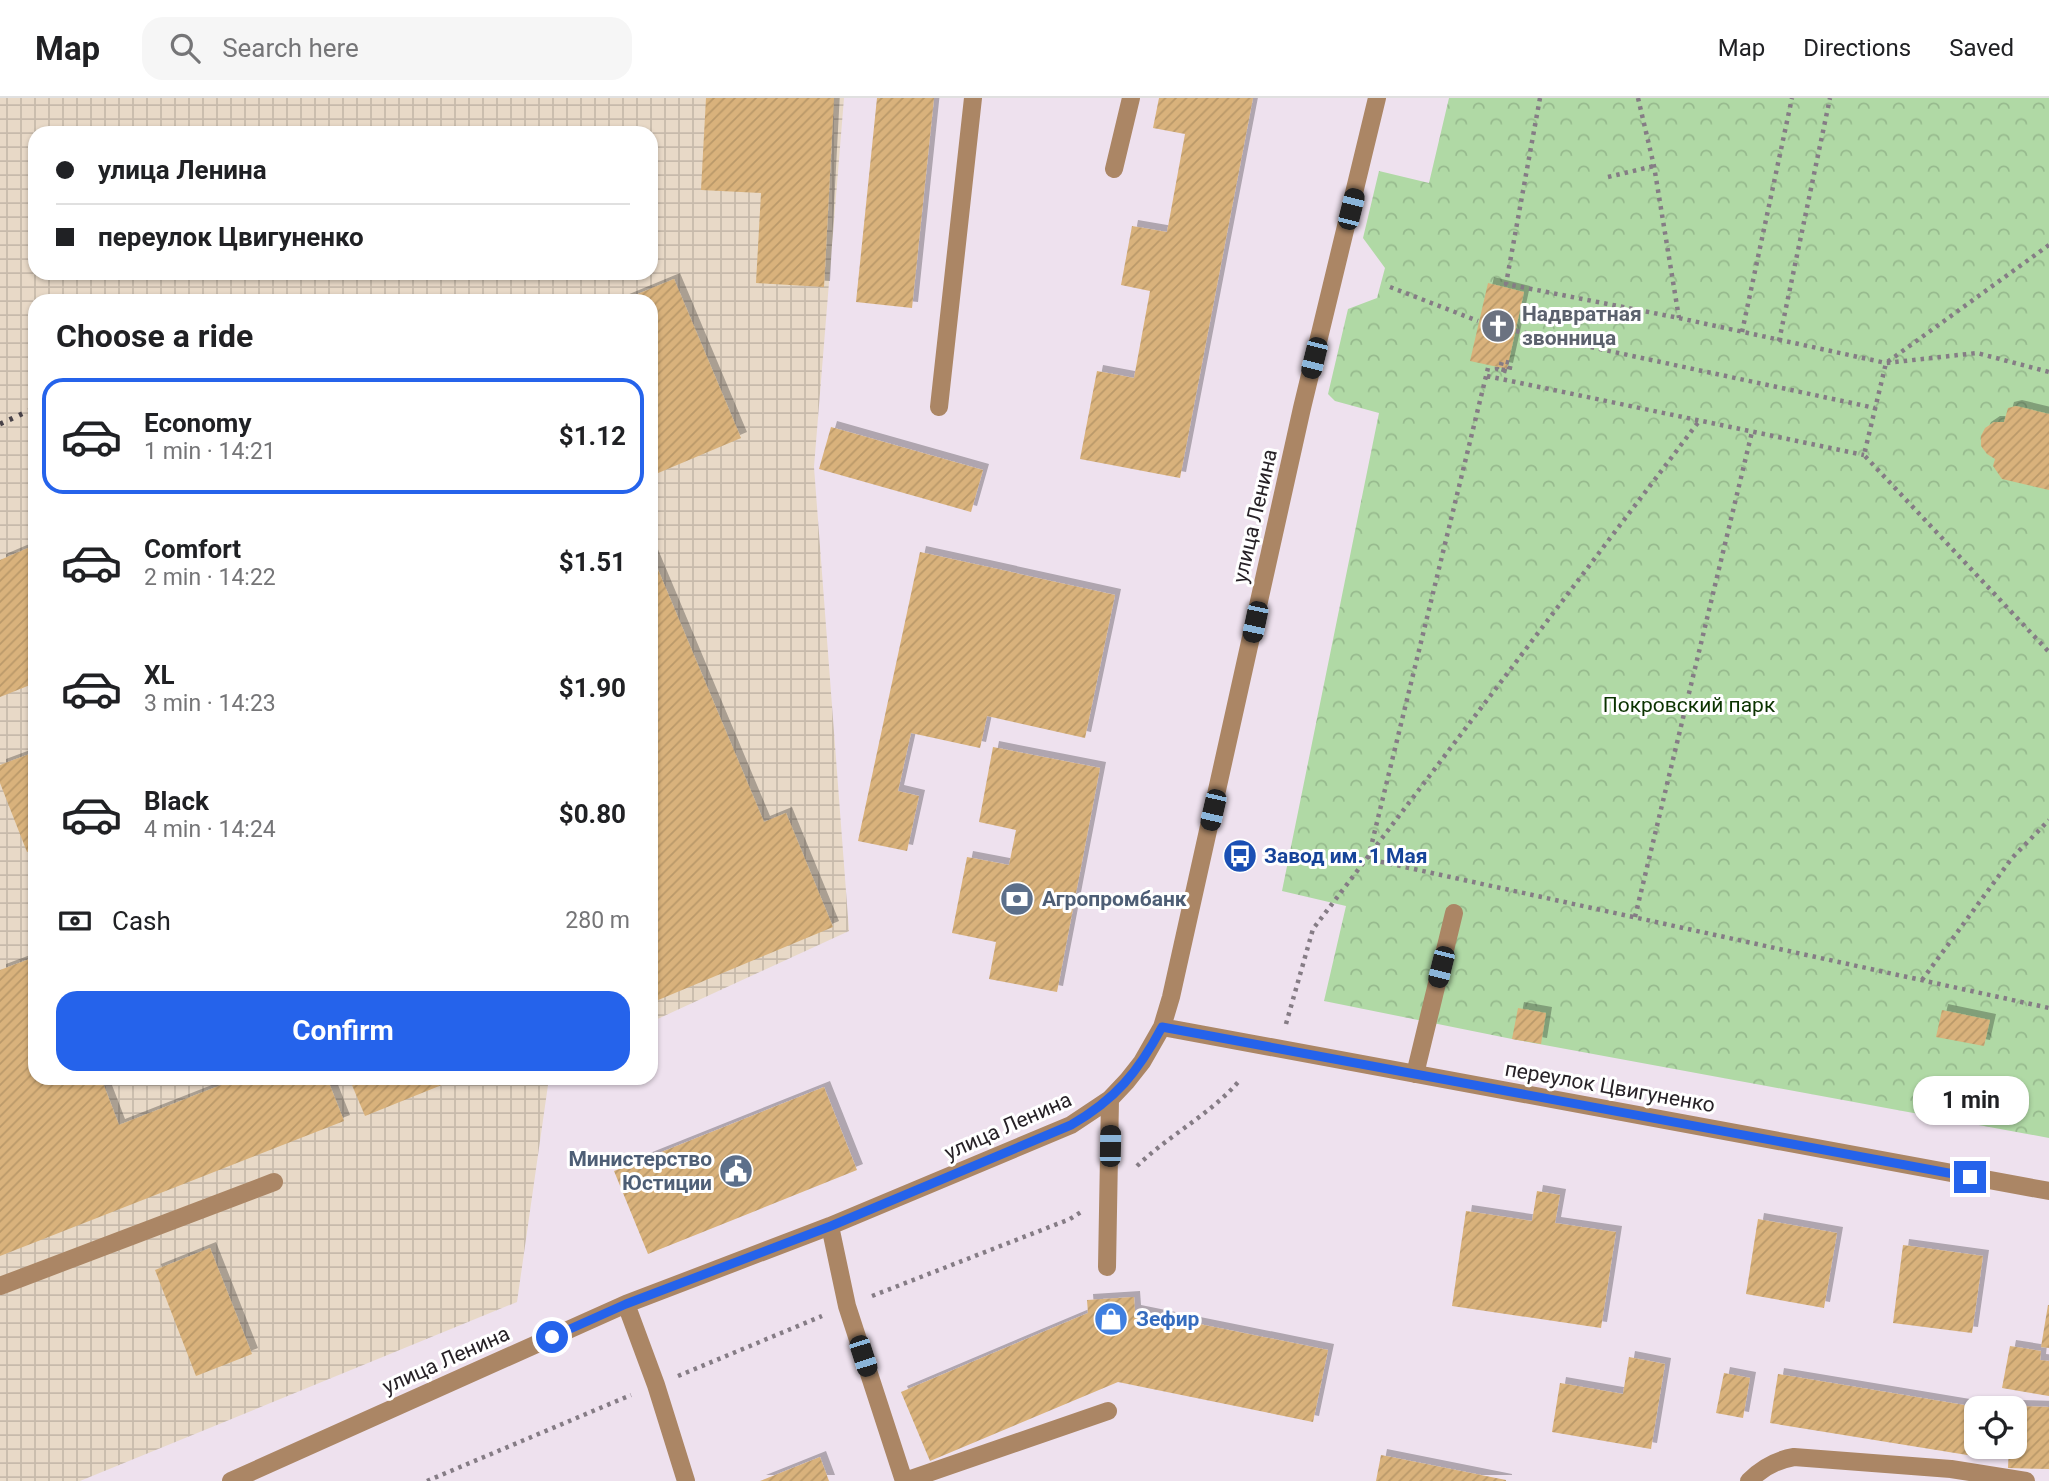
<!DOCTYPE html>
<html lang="en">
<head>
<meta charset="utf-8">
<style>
  :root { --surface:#fff; --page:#f6f6f6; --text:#202124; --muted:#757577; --line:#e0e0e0; --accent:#2563eb }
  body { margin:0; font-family:Roboto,sans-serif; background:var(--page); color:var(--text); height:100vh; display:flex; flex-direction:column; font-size:26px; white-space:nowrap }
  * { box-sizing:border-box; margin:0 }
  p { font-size:23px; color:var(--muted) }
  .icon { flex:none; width:38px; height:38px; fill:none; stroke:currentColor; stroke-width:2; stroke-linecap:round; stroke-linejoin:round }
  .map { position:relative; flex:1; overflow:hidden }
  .side { position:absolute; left:28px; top:196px; width:630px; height:791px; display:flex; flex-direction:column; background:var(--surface); border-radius:21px; box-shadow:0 2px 5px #0004 }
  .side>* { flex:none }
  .hud { position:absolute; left:28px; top:28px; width:630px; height:154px; border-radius:21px; box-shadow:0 2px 5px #0004; display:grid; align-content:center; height:154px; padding:0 28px; background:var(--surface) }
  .fabs { position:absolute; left:1964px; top:1298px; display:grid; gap:14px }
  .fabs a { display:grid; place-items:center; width:63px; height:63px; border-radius:14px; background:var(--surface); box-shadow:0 2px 5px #0004; font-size:35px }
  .end { position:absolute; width:32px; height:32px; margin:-16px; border:9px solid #2563eb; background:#fff; box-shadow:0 0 0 4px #fff }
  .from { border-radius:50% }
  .bubble { position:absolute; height:49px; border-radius:21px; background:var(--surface); box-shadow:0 2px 5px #0004; font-size:23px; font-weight:700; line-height:49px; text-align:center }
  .car { position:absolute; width:21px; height:42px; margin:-21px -10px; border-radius:9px; box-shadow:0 0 5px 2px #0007; background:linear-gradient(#222 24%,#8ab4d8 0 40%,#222 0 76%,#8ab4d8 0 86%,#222 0) }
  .hud b { display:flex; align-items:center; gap:24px; height:66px; font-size:26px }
  .hud b+b { border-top:2px solid var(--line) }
  .hud i { width:18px; height:18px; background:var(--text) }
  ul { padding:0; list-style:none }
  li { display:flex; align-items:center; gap:21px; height:116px; margin:0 14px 10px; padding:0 14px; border:4px solid transparent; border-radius:21px }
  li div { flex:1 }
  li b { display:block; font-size:26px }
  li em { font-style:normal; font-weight:700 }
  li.current { border-color:var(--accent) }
  li>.icon { width:63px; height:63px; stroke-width:1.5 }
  h2 { padding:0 28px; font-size:32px; line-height:84px }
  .pay { display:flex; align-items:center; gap:18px; height:77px; padding:0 28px; font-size:26px }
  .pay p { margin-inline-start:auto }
  .cta { display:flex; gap:14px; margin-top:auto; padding:14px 28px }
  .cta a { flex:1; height:80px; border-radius:21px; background:var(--accent); color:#fff; font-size:28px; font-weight:700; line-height:80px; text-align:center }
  header { display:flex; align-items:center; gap:42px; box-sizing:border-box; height:98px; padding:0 35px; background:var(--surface); border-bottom:2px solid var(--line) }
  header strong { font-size:33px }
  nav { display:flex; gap:38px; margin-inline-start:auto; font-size:24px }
  .search { width:490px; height:63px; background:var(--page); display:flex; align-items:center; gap:18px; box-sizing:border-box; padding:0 24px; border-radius:21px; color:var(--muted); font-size:26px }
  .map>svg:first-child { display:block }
</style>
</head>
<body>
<header>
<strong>Map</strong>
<div class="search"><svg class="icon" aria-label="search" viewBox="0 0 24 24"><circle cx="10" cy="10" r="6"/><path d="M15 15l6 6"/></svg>Search here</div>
<nav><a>Map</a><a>Directions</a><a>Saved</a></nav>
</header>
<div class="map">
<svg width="2049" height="1383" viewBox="0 0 2049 1383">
  <defs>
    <pattern id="industrial-grid" width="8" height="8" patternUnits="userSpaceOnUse" patternTransform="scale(1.75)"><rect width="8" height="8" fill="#e8d9c7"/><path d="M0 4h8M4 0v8" fill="none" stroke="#c7baab"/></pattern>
    <pattern id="park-crowns" width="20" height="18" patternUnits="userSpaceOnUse" patternTransform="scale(1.75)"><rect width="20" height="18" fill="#b0d9a5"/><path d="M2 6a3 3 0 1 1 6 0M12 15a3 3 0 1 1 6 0" fill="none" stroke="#97ba8e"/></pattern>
    <pattern id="building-hatch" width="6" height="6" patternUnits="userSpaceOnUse" patternTransform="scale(1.75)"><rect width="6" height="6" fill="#d9b27b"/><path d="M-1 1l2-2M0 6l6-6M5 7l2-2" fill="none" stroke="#ba996a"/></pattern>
    <filter id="shadow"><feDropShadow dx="6" dy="-6" stdDeviation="0" flood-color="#0004"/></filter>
  </defs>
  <rect width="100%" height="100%" fill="#eee1ee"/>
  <path fill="url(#industrial-grid)" fill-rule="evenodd" d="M0 0H844L814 369 849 833 651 924V203H35V980H549L517 1204 80 1383H0ZM35 35H651V175H35Z"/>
  <path fill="url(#park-crowns)" d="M1449 0H2049V1040L1512 941 1324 903 1346 808 1282 793 1379 315 1335 303 1328 296 1348 211 1377 200 1385 170 1363 140 1379 73 1429 85Z"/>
  <path fill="url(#building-hatch)" filter="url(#shadow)" d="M706 0H834L824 189 756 185 761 95 701 92Z
    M877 0H934L912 210 856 204Z
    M1159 0H1253L1180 380 1080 361 1097 273 1134 280 1150 193 1121 187 1132 128 1167 134 1185 36 1153 30Z
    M674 181 741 340 651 378V203H621Z
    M1488 185 1524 194 1507 271 1470 263Z
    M2016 308 2049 316V392L2002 381 1993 368 1995 361 1987 356 1981 348V338L1985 330 1994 324H2004L2008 310Z
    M831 329 983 372 971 414 819 371Z
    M35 447V585L0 599V462Z
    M920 454 1115 497 1085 640 987 618 980 650 911 635 898 693 919 698 907 753 858 743Z
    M651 455 764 724 786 715 833 829 651 905Z
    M993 649 1100 670 1057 894 989 881 996 844 952 835 967 759 1009 767 1016 732 979 724Z
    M35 654V751L27 754 0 685V667Z
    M35 859V980H101L119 1027 239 980H327L344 1023 0 1158V872Z
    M1518 910 1546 915 1541 946 1512 941Z
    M1942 912 1990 922 1984 948 1936 939Z
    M349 980H459L365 1018Z
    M824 989 857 1072 648 1156 614 1073Z
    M1537 1093 1560 1097 1555 1125 1616 1134 1601 1230 1452 1208 1466 1113 1532 1123Z
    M1758 1121 1837 1135 1824 1210 1746 1196Z
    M1903 1147 1983 1158 1972 1235 1893 1225Z
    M210 1150 252 1256 196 1278 155 1172Z
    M1134 1199 1135 1213 1328 1252 1313 1324 1118 1284 930 1363 901 1294 1088 1215 1087 1202Z
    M2048 1207H2049V1250L2041 1249Z
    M2010 1248 2041 1253 2040 1262 2049 1263V1298L2002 1290Z
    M1629 1259 1665 1266 1651 1351 1552 1334 1560 1285 1623 1296Z
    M1724 1275 1750 1280 1743 1320 1716 1315Z
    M1778 1276 1976 1309V1349H1994L1992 1361 1770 1325Z
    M2014 1308 2049 1309V1371L2008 1370 2009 1349H2014Z
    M1381 1357 1506 1382V1383H1376Z
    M820 1359 829 1383H760Z"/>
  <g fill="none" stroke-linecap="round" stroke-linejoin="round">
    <path stroke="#857c85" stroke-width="4.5" stroke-dasharray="3.5 5" stroke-linecap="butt" d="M1540 0 1506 186 1679 220 1886 265 1977 255 2049 274
      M1638 0 1654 68 1679 220
      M1608 79 1654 68
      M2049 147 1886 265 1864 357 2049 554
      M1390 189 1478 223
      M1516 233 1875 310
      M1742 234 1792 0
      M1779 243 1830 0
      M1497 269V271L1509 274 1511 265 1502 263 1500 271 1508 273 1509 269
      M1488 270 1368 761 2049 910
      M1487 278 1864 357
      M1635 819 1752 334
      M1922 882 2012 760 2049 722
      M1286 926 1313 831 1700 322
      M1137 1068C1169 1037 1211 1016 1240 982
      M872 1198 1070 1121 1081 1114
      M678 1278 822 1218
      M427 1383 631 1297"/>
    <path stroke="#ab8665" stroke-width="18" d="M1114 71 1131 0
      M939 309 973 0
      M1162 929 2049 1093
      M1415 976 1454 815
      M830 1128 847 1208 904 1383
      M1107 1169 1110 1001
      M0 1188 274 1084
      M626 1206 656 1287 686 1383
      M231 1383 626 1206 830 1128 1071 1027 1110 1001 1127 983 1142 964 1162 929 1171 899 1302 310 1377 0
      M905 1383 1108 1313
      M1749 1383C1762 1370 1776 1362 1794 1359L1951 1371 2026 1383"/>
    <path stroke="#484248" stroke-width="5" stroke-dasharray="3.5 7" stroke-linecap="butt" d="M0 326 35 310"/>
  </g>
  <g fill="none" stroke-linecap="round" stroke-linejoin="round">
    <path stroke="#2563eb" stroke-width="9" d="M552 1239 626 1206 831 1128 1071 1027C1116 1001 1138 974 1162 929L1970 1079"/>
  </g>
  <defs>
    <g id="church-disc" transform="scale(1.75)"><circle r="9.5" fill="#6b7280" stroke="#fff"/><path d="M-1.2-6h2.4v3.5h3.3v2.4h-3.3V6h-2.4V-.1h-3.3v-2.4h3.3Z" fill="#fff"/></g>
    <g id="bus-disc" transform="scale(1.75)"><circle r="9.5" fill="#1a4fb4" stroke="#fff"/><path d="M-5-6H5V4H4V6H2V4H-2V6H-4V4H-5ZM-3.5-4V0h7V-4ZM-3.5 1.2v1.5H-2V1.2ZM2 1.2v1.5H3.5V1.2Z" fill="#fff"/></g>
    <g id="bank-disc" transform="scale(1.75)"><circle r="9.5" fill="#5c6f8a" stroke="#fff"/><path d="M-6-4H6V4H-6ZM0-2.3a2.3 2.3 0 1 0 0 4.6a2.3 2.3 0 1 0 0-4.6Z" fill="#fff"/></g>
    <g id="civic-disc" transform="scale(1.75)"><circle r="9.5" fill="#5c6f8a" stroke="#fff"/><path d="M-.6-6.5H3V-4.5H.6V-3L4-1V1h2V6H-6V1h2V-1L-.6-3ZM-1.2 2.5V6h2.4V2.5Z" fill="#fff"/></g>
    <g id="shop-disc" transform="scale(1.75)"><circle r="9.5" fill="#3f7fe0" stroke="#fff"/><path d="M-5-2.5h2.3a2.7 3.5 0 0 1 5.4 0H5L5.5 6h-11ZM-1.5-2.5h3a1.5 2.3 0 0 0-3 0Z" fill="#fff"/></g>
  </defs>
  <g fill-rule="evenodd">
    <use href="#church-disc" x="1498" y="228"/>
    <use href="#bus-disc" x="1240" y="758"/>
    <use href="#bank-disc" x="1017" y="801"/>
    <use href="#civic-disc" x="736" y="1073"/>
    <use href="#shop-disc" x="1111" y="1221"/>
  </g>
  <g text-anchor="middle" stroke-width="6" stroke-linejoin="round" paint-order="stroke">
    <g font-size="21" font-weight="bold" fill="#5b616d" stroke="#fff" text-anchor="start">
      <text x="1522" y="223">Надвратная<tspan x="1522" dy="24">звонница</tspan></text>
    </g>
    <g font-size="21" fill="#272227" stroke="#fff">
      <text transform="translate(1255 418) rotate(-77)" y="7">улица Ленина</text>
      <text transform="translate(1610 989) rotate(10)" y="7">переулок Цвигуненко</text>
      <text transform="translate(1008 1028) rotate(-24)" y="7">улица Ленина</text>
      <text transform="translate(446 1262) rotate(-24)" y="7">улица Ленина</text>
    </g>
    <g font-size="21" fill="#0b3300" stroke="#fff">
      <text x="1689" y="614">Покровский парк</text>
    </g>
    <g font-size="21" font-weight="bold" fill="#164399" stroke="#fff" text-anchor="start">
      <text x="1264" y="765">Завод им. 1 Мая</text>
    </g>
    <g font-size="21" font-weight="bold" fill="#4e5e75" stroke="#fff" text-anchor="start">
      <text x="1042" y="808">Агропромбанк</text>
      <text x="712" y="1068" text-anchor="end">Министерство<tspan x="712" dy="24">Юстиции</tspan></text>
    </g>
    <g font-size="21" font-weight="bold" fill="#366cbe" stroke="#fff" text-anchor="start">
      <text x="1136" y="1228">Зефир</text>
    </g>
  </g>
</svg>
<div class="fabs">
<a><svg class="icon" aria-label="locate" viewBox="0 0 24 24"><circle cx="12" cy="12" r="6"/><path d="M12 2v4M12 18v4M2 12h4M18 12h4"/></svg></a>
</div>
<i class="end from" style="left:552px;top:1239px"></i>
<i class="end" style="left:1970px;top:1079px"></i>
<div class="bubble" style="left:1913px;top:978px;width:116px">1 min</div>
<i class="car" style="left:1351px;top:111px;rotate:14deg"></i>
<i class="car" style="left:1314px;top:260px;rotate:194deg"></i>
<i class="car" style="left:1255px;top:524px;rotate:192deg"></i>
<i class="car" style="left:1213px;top:712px;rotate:193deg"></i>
<i class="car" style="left:1441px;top:869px;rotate:194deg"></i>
<i class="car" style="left:1110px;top:1048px;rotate:1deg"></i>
<i class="car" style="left:863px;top:1258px;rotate:162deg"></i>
<div class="hud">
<b><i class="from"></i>улица Ленина</b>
<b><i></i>переулок Цвигуненко</b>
</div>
<section class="side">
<h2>Choose a ride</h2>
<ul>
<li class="current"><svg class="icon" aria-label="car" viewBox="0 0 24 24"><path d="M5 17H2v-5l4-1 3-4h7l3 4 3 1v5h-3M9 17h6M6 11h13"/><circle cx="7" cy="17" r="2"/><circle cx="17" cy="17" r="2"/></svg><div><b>Economy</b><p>1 min · 14:21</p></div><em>$1.12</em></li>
<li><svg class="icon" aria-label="car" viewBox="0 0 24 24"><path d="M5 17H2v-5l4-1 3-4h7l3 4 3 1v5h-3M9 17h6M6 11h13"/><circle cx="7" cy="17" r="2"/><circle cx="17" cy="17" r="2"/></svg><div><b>Comfort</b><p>2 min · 14:22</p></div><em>$1.51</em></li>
<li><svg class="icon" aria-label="car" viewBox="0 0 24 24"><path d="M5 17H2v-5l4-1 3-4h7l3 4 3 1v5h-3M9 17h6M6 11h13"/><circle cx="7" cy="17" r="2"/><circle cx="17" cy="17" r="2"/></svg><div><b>XL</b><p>3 min · 14:23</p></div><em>$1.90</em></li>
<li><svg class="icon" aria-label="car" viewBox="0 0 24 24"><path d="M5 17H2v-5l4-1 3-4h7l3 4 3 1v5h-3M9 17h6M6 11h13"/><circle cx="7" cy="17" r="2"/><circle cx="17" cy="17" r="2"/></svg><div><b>Black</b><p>4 min · 14:24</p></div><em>$0.80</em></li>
</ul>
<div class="pay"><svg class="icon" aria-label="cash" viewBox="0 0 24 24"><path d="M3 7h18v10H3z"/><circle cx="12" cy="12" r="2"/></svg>Cash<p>280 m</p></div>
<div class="cta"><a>Confirm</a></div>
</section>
</div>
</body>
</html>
